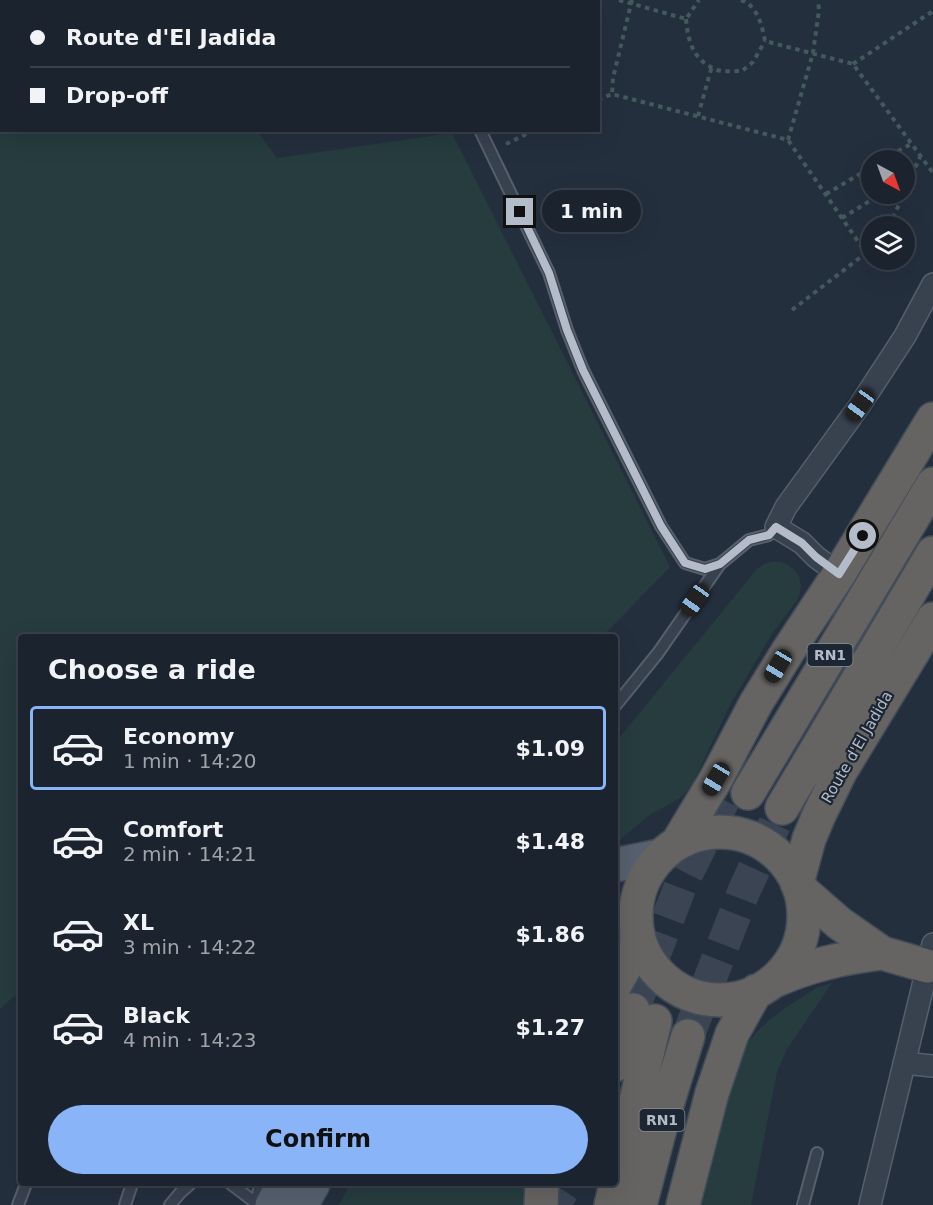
<!DOCTYPE html>
<html lang="en">
<head>
<meta charset="utf-8">
<style>
  :root { --surface:#1b232e; --page:#242b36; --text:#f1f3f6; --muted:#a0a4aa; --line:#39404a; --accent:#8ab4f8 }
  body { margin:0; font-family:"DejaVu Sans",sans-serif; background:var(--page); color:var(--text); height:100vh; display:flex; flex-direction:column; font-size:22px; white-space:nowrap }
  * { box-sizing:border-box; margin:0 }
  p { font-size:20px; color:var(--muted) }
  .icon { flex:none; width:33px; height:33px; fill:none; stroke:currentColor; stroke-width:2; stroke-linecap:round; stroke-linejoin:round }
  .map { position:relative; flex:1; overflow:hidden }
  .sheet { position:absolute; left:18px; top:634px; width:600px; height:552px; display:flex; flex-direction:column; background:var(--surface); border-radius:6px; box-shadow:0 6px 24px #0002,0 0 0 2px var(--line) }
  .sheet>* { flex:none }
  .hud { position:absolute; left:0px; top:0px; width:600px; height:132px; box-shadow:0 6px 24px #0002,0 0 0 2px var(--line); display:grid; align-content:center; height:132px; padding:0 30px; background:var(--surface) }
  .needle { width:39px; rotate:139deg }
  .tools { position:absolute; left:861px; top:150px; display:grid; gap:12px }
  .tools a { display:grid; place-items:center; width:54px; height:54px; border-radius:50%; background:var(--surface); box-shadow:0 6px 24px #0002,0 0 0 2px var(--line); font-size:30px }
  .end { position:absolute; width:27px; height:27px; margin:-14px; border:8px solid #b4bcc9; background:#111; box-shadow:0 0 0 3px #111 }
  .from { border-radius:50% }
  .bubble { position:absolute; height:42px; border-radius:21px; background:var(--surface); box-shadow:0 6px 24px #0002,0 0 0 2px var(--line); font-size:20px; font-weight:800; line-height:42px; text-align:center }
  .car { position:absolute; width:18px; height:36px; margin:-18px -9px; border-radius:8px; box-shadow:0 0 4px 2px #0007; background:linear-gradient(#222 24%,#8ab4d8 0 40%,#222 0 76%,#8ab4d8 0 86%,#222 0) }
  .hud b { display:flex; align-items:center; gap:21px; height:57px; font-size:22px }
  .hud b+b { border-top:2px solid var(--line) }
  .hud i { width:15px; height:15px; background:var(--text) }
  ul { padding:0; list-style:none }
  li { display:flex; align-items:center; gap:18px; height:84px; margin:0 12px 9px; padding:0 18px; border:3px solid transparent; border-radius:6px }
  li div { flex:1 }
  li b { display:block; font-size:22px }
  li em { font-style:normal; font-weight:800 }
  li.current { border-color:var(--accent) }
  li>.icon { width:54px; height:54px; stroke-width:1.5 }
  h2 { padding:0 30px; font-size:27px; line-height:72px }
  .action { display:flex; gap:12px; margin-top:auto; padding:12px 30px }
  .action a { flex:1; height:69px; border-radius:36px; background:var(--accent); color:#111; font-size:24px; font-weight:800; line-height:69px; text-align:center }
  .map>svg:first-child { display:block }
</style>
</head>
<body>
<div class="map">
<svg width="933" height="1205" viewBox="0 0 933 1205">
  <rect width="100%" height="100%" fill="#242f3e"/>
  <path fill="#263c3f" d="M0 0H165L167 1 2 2V130L257 131 277 158 452 133 670 567 602 637 21 638V990L0 1009Z
    M772 562H781L788 565 795 570 799 577 801 585 800 593 797 600 772 634 730 705 691 787 680 798 648 816 615 844V743L757 569 764 564Z
    M832 983 787 1049 777 1072 751 1205H700L740 1057C753 1028 782 1009 809 993L816 988Z
    M350 1184H526L524 1205H339Z"/>
  <g fill="none" stroke-linecap="round" stroke-linejoin="round">
    <path stroke="#3a4453" stroke-width="33" stroke-dasharray="33 16" stroke-linecap="butt" d="M633 1010 680 887 732 783
      M688 1036 744 891 782 808
      M553 1205 563 1190"/>
    <g stroke="#565f6c" stroke-width="14">
      <path id="service" d="M218 2V0
        M480 130 549 273 567 330 583 370 661 526 685 563 705 569 720 564 749 540 769 535 776 527
        M615 706 658 653 720 564
        M231 1184 256 1203
        M18 1205 26 1184
        M125 1205 132 1184
        M170 1205 180 1193 190 1184
        M256 1205 260 1184
        M803 1205 817 1153"/>
    </g>
    <g stroke="#565f6c" stroke-width="24">
      <path id="minor" d="M839 574 816 557 802 543 776 527 786 507 860 405 905 336 933 284
        M904 1063 933 1066
        M870 1205 933 944"/>
    </g>
    <g stroke="#414a57" stroke-width="36">
      <path id="primary" d="M615 865 660 856
        M615 916 629 926 638 936
        M272 1205 283 1184
        M301 1205 313 1184"/>
    </g>
    <g stroke="#434c59" stroke-width="36">
      <path id="trunk" d="M748 793 933 484
        M782 808 933 553
        M636 916a84 84 0 1 1 168 0a84 84 0 1 1-168 0Z
        M678 842 716 779 756 703 790 648 839 574 933 419
        M797 883 809 839 819 815 840 772 933 619
        M799 888 839 923 882 953 927 966
        M774 981C810 965 842 958 882 953
        M615 985 639 942
        M615 1065 633 1010
        M541 1205 542 1184
        M611 1205 655 1021
        M640 1205 662 1121 688 1036
        M683 1205 712 1093 732 1034 756 991"/>
    </g>
    <path stroke="#44595c" stroke-width="4" stroke-dasharray="4.5 4.5" stroke-linecap="butt" d="M473 0V2
      M497 0V2
      M619 0 686 19 699 0
      M632 0 613 78 612 94 788 140 866 253
      M741 0C758 6 762 26 765 41L853 64 933 173
      M590 2 591 0
      M686 19C688 42 693 60 717 70 724 72 734 71 742 71L753 62 765 41
      M853 64 933 11
      M598 100 612 94
      M698 116 712 66
      M788 140 813 53 819 10 818 0
      M506 144 535 130
      M882 160 911 144
      M904 192 920 157
      M826 194 872 167
      M842 218 881 194
      M889 226 904 194
      M792 310 866 253 872 248"/>
    <use href="#service" stroke="#38414e" stroke-width="10"/>
    <use href="#minor" stroke="#38414e" stroke-width="21"/>
    <use href="#primary" stroke="#56606e" stroke-width="33"/>
    <use href="#trunk" stroke="#656462" stroke-width="33"/>
  </g>
  <g fill="none" stroke-linecap="round" stroke-linejoin="round">
    <path stroke="#b4bcc9" stroke-width="8" d="M520 212 549 273 567 330 583 370 661 526 685 563 705 569 720 564 749 540 769 535 776 527 802 543 816 557 839 574 863 536"/>
  </g>
  <g text-anchor="middle" stroke-width="4.5" stroke-linejoin="round" paint-order="stroke">
    <g fill="#1d2633" stroke="#878f9c" stroke-width="1.5">
      <rect x="807.5" y="644" width="45" height="22" rx="4.5"/>
      <rect x="639.5" y="1109" width="45" height="22" rx="4.5"/>
    </g>
    <g font-size="14" font-weight="bold" fill="#b4bcc9">
      <text x="830" y="660">RN1</text>
      <text x="662" y="1125">RN1</text>
    </g>
    <g font-size="15" fill="#b4bcc9" stroke="#1d2633">
      <text transform="translate(857 747) rotate(-60)" y="5">Route d'El Jadida</text>
    </g>
  </g>
</svg>
<div class="tools">
<a><svg class="needle" viewBox="-14 -14 28 28"><path d="M0-13l5 13h-10z" fill="#e53935"/><path d="M0 13l5-13h-10z" fill="#a0a4aa"/></svg></a>
<a><svg class="icon" aria-label="layers" viewBox="0 0 24 24"><path d="M12 4l9 5-9 5-9-5zM3 14l9 5 9-5"/></svg></a>
</div>
<i class="end from" style="left:863px;top:536px"></i>
<i class="end" style="left:520px;top:212px"></i>
<div class="bubble" style="left:542px;top:190px;width:99px">1 min</div>
<i class="car" style="left:860px;top:405px;rotate:216deg"></i>
<i class="car" style="left:695px;top:600px;rotate:215deg"></i>
<i class="car" style="left:778px;top:666px;rotate:211deg"></i>
<i class="car" style="left:716px;top:779px;rotate:211deg"></i>
<div class="hud">
<b><i class="from"></i>Route d'El Jadida</b>
<b><i></i>Drop-off</b>
</div>
<section class="sheet">
<h2>Choose a ride</h2>
<ul>
<li class="current"><svg class="icon" aria-label="car" viewBox="0 0 24 24"><path d="M5 17H2v-5l4-1 3-4h7l3 4 3 1v5h-3M9 17h6M6 11h13"/><circle cx="7" cy="17" r="2"/><circle cx="17" cy="17" r="2"/></svg><div><b>Economy</b><p>1 min · 14:20</p></div><em>$1.09</em></li>
<li><svg class="icon" aria-label="car" viewBox="0 0 24 24"><path d="M5 17H2v-5l4-1 3-4h7l3 4 3 1v5h-3M9 17h6M6 11h13"/><circle cx="7" cy="17" r="2"/><circle cx="17" cy="17" r="2"/></svg><div><b>Comfort</b><p>2 min · 14:21</p></div><em>$1.48</em></li>
<li><svg class="icon" aria-label="car" viewBox="0 0 24 24"><path d="M5 17H2v-5l4-1 3-4h7l3 4 3 1v5h-3M9 17h6M6 11h13"/><circle cx="7" cy="17" r="2"/><circle cx="17" cy="17" r="2"/></svg><div><b>XL</b><p>3 min · 14:22</p></div><em>$1.86</em></li>
<li><svg class="icon" aria-label="car" viewBox="0 0 24 24"><path d="M5 17H2v-5l4-1 3-4h7l3 4 3 1v5h-3M9 17h6M6 11h13"/><circle cx="7" cy="17" r="2"/><circle cx="17" cy="17" r="2"/></svg><div><b>Black</b><p>4 min · 14:23</p></div><em>$1.27</em></li>
</ul>
<div class="action"><a>Confirm</a></div>
</section>
</div>
</body>
</html>
